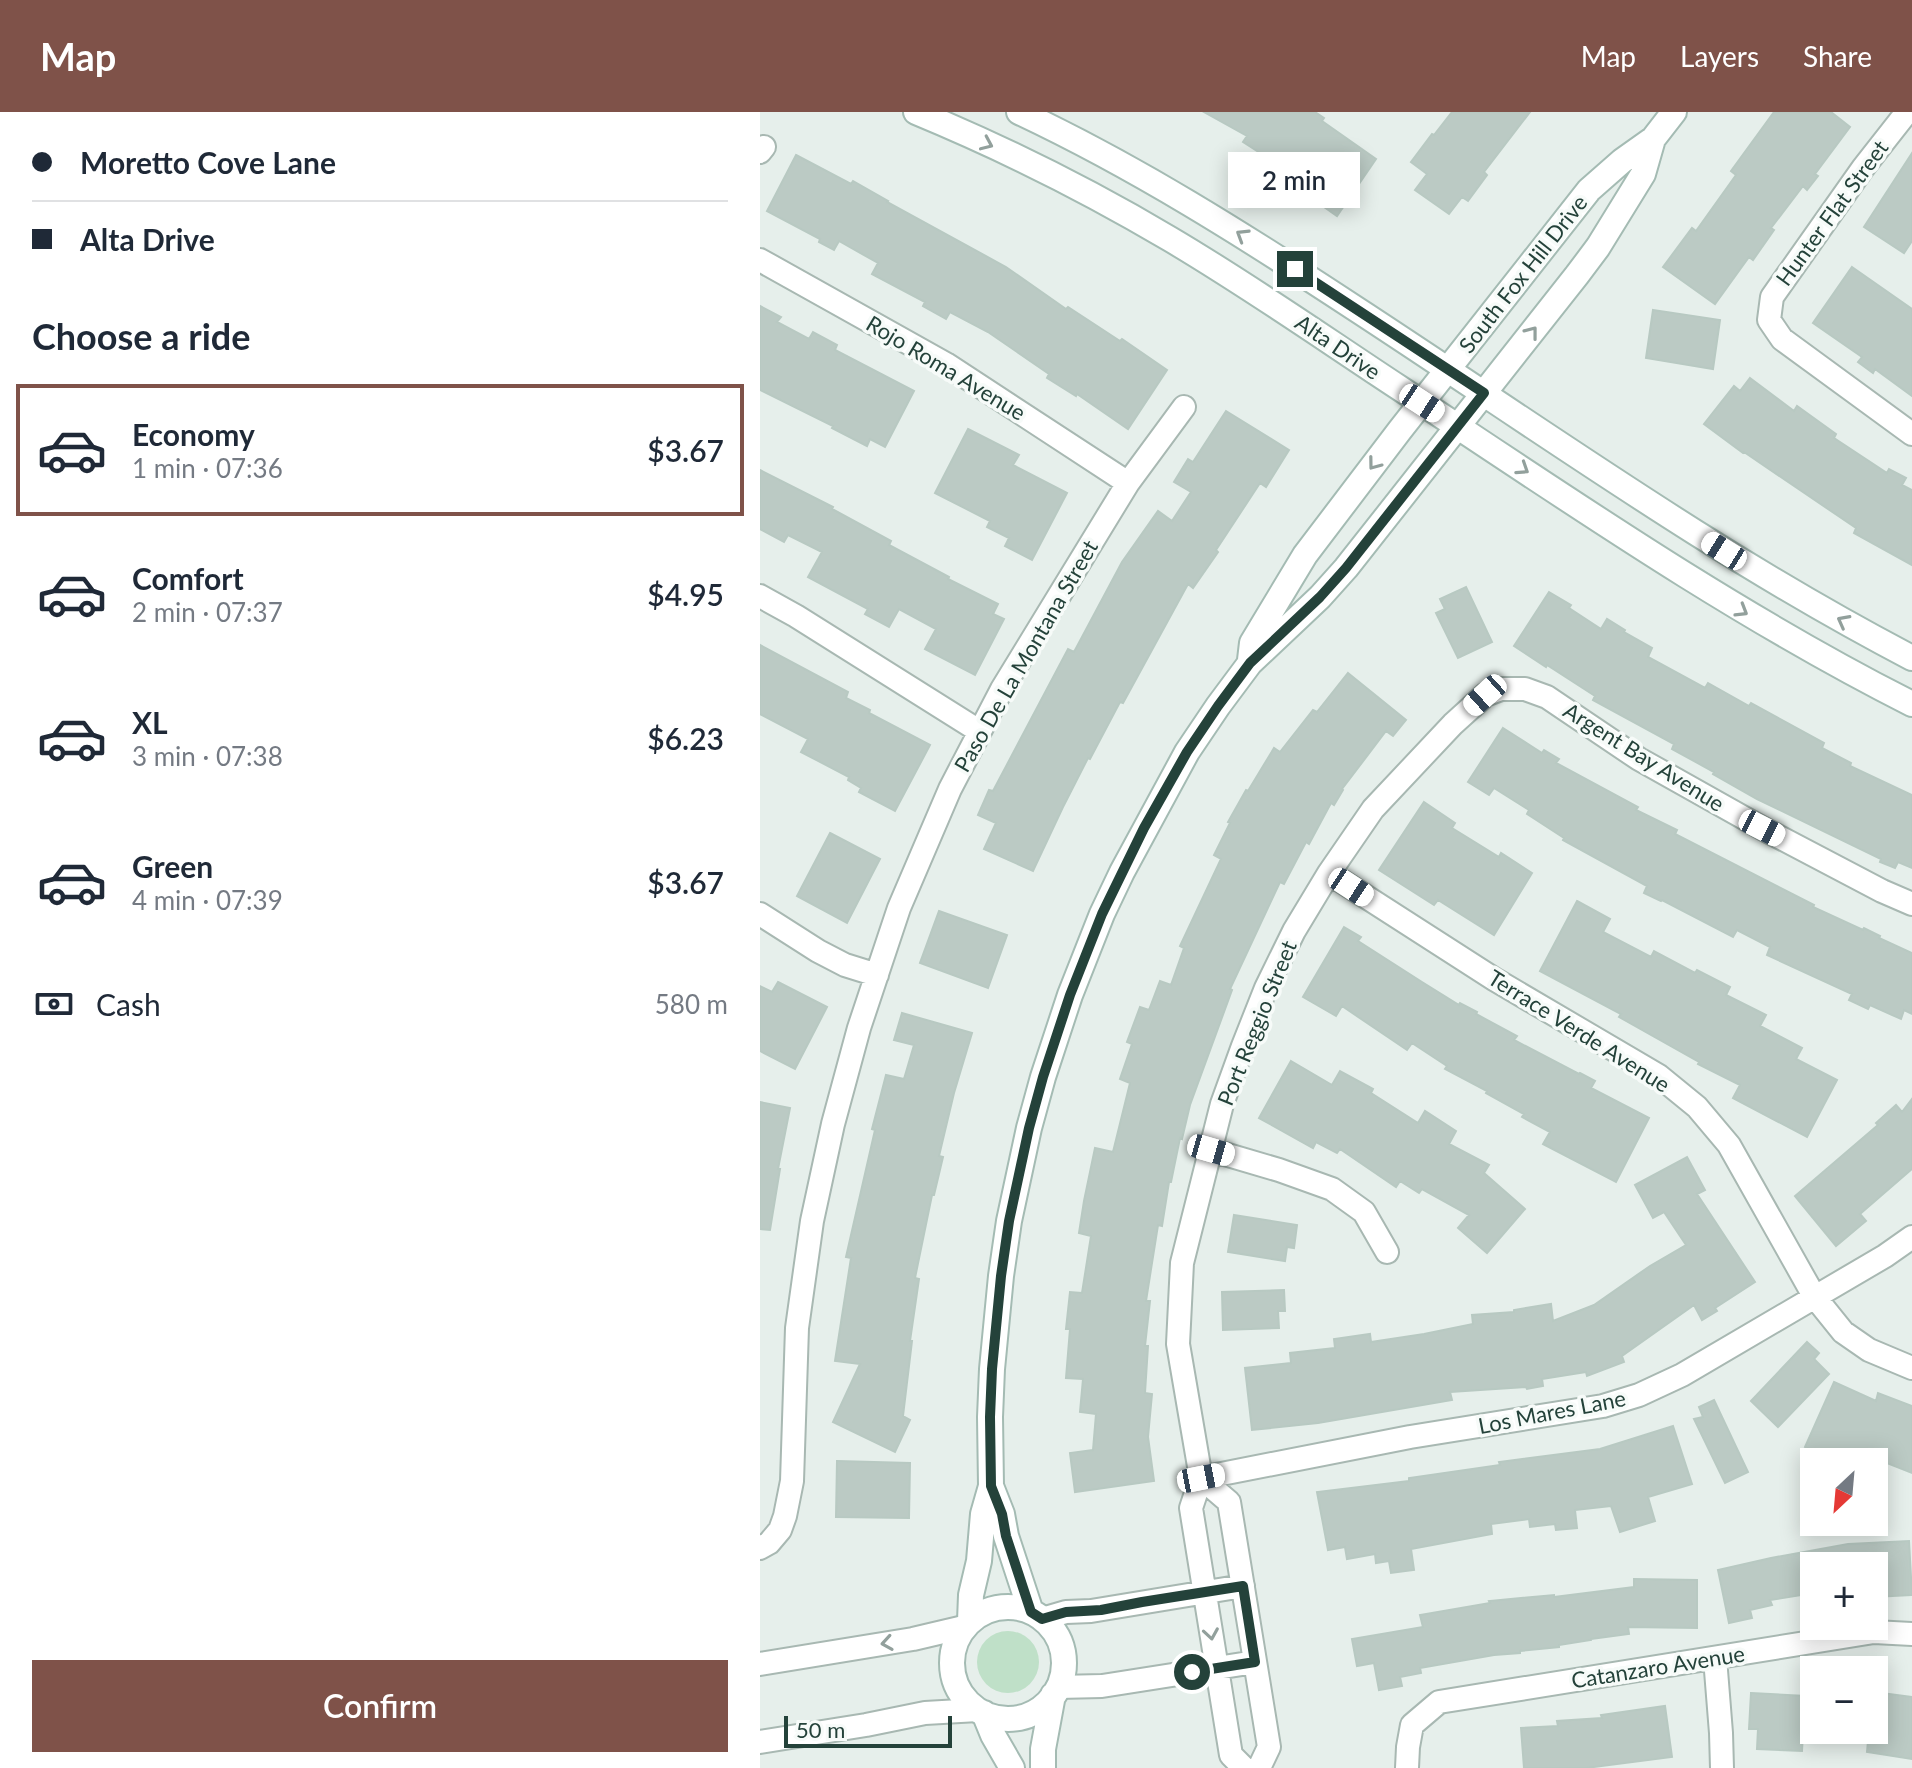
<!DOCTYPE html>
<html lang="en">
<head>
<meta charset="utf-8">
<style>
  :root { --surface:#fff; --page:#f6f6f7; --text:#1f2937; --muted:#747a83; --line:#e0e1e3; --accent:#7f5249 }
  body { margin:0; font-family:Lato,sans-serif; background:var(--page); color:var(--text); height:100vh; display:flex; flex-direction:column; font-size:30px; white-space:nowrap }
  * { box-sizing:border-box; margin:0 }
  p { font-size:26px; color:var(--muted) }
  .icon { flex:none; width:44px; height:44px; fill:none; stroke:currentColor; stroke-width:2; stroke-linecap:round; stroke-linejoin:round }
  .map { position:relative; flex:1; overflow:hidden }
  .details { display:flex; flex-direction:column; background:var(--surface); width:760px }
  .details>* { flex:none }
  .top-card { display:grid; align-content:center; height:176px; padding:0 32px; background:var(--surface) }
  .needle { width:52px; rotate:206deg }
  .buttons { position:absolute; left:1040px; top:1336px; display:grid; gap:16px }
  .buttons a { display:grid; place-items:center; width:88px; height:88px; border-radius:0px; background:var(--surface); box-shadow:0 4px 20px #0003; font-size:40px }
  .scale { position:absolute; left:24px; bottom:20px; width:168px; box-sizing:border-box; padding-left:8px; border:4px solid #24423a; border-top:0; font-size:22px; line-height:28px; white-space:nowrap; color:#24423a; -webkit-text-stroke:6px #f7fbf9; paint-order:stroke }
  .end { position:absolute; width:36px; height:36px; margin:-18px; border:10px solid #24423a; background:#fff; box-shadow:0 0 0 4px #fff }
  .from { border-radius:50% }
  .bubble { position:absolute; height:56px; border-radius:0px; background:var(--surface); box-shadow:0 4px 20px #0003; font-size:26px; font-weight:600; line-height:56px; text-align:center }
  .car { position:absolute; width:24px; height:48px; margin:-24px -12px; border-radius:10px; box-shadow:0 0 6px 2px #0007; background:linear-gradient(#fff 24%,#345 0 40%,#fff 0 76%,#345 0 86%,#fff 0) }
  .top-card b { display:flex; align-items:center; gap:28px; height:76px; font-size:30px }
  .top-card b+b { border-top:2px solid var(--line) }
  .top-card i { width:20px; height:20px; background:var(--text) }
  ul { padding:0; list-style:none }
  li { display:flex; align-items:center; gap:24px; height:132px; margin:0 16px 12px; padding:0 16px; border:4px solid transparent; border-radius:0px }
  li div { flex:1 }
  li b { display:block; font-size:30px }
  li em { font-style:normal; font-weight:600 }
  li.current { border-color:var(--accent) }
  li>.icon { width:72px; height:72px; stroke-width:1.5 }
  h2 { padding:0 32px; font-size:36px; line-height:96px }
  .pay { display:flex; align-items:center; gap:20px; height:88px; padding:0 32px; font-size:30px }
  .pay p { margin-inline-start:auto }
  .cta { display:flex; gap:16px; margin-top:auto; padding:16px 32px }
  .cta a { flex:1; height:92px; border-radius:0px; background:var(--accent); color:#fff; font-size:32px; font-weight:600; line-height:92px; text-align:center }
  header { display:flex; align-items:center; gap:48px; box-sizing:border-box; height:112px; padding:0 40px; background:var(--accent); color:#fff }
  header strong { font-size:38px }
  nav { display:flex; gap:44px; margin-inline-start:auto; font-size:28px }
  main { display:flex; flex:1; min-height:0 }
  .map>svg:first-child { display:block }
</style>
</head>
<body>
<header>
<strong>Map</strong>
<nav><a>Map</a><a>Layers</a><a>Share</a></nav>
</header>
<main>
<section class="details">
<div class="top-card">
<b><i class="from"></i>Moretto Cove Lane</b>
<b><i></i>Alta Drive</b>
</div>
<h2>Choose a ride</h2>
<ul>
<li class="current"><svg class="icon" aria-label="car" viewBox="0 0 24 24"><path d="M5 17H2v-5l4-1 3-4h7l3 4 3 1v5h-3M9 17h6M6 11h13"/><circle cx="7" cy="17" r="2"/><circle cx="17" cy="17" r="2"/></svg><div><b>Economy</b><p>1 min · 07:36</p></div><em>$3.67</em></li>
<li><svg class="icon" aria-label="car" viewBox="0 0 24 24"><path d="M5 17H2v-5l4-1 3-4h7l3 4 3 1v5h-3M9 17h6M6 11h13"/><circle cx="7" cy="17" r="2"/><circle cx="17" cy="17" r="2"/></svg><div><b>Comfort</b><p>2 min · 07:37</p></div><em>$4.95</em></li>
<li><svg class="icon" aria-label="car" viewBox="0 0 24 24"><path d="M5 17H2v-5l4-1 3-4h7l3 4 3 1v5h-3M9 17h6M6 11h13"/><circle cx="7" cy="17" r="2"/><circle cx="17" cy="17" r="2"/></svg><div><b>XL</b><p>3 min · 07:38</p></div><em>$6.23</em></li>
<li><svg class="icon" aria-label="car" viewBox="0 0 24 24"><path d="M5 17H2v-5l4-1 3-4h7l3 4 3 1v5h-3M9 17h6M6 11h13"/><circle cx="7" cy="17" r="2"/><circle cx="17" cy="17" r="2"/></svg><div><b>Green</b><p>4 min · 07:39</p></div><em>$3.67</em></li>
</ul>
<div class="pay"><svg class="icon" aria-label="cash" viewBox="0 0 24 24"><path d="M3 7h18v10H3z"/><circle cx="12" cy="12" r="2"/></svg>Cash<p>580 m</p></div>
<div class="cta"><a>Confirm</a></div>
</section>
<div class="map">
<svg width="1152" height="1656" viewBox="0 0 1152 1656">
  <rect width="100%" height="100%" fill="#e6efeb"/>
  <path fill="#bfe0c8" d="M217 1550a31 31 0 1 1 62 0a31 31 0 1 1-62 0Z"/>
  <path fill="#bbcac4" stroke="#b8c9c2" stroke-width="2" d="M444 0H555L564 6 562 9 616 47 577 104 550 85 554 80 536 68 538 65 483 30 487 24Z
    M692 0H770L724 60 727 63 708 89 702 85 689 102 655 78 667 62 651 50 672 22 674 23Z
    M1014 0H1071L1090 15 1055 62 1058 64 1047 78 1043 74 1011 116 1014 118 993 148 989 145 955 192 903 155 932 116 936 119 976 63 971 59Z
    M1152 41V129L1144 141 1104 115Z
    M36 43 91 72 93 69 128 89 127 90 246 155 306 197 308 195 360 229 362 227 407 258 368 317 317 282 316 284 287 266 289 262 228 220 190 200 186 207 163 194 165 190 112 162 118 151 79 129 74 138 59 130 60 127 7 99Z
    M1092 155 1152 197V284L1115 257 1113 261 1098 250 1102 245 1053 211Z
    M0 194 21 205 17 210 49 227 53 220 77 233 75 238 154 279 125 335 110 327 107 334 72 316 73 314 0 278Z
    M893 198 960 208 953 257 886 246Z
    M990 266 1034 299 1037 294 1076 322 1074 326 1127 361 1129 357 1146 366 1142 373 1152 378V453L1094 421 1096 416 984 340 983 341 944 312 974 274 980 279Z
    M466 299 529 338 506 375 500 371 456 438 458 440 433 476 428 472 363 591 360 590 330 647 328 646 303 695 273 759 224 737 236 711 218 703 229 678 233 679 308 537 314 540 362 450 398 399 412 409 431 380 414 370 428 347 433 350Z
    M208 317 259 343 253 353 307 381 272 448 245 434 249 426 227 415 230 409 175 381Z
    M0 358 73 395 72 397 131 429 129 433 189 465 188 467 238 492 233 502 244 507 215 563 165 537 176 517 139 497 129 515 105 502 108 497 48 465 62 440 28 423 24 430 0 417Z
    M706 475 732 530 698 546 676 501 685 497 680 487Z
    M789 480 811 493 809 496 841 517 847 507 865 518 864 520 892 536 888 545 945 576 948 571 989 594 991 591 1064 631 1062 636 1091 651 1090 654 1152 683V756L1138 750 1135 756 1120 750 1121 747 997 687 953 662 954 660 912 637 914 632 833 588 835 584 787 553 786 555 754 534Z
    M0 533 88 580 86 586 110 598 109 601 170 633 135 699 99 680 101 676 88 668 89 665 41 640 48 627 0 602Z
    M588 561 646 608 633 624 626 619 582 677 583 678 574 693 571 691 549 732 546 730 524 772 520 770 470 877 472 878 430 993 422 1027 420 1026 411 1070H409L402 1114 398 1113 386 1189H390L385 1234H388L385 1281 392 1282 388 1325 394 1369 315 1380 310 1341 333 1338 336 1302 320 1300 323 1267 306 1266 310 1217H306L310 1180 322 1181 331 1124 319 1121 324 1089 335 1036 353 1040 370 971 360 967 372 932 367 930 380 895 389 898 400 869 411 873 424 836 420 834 461 747 454 743 470 711 468 710 486 678 488 679 514 636 520 640 553 598 557 600Z
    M743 616 782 641 784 638 799 647 796 651 878 695 876 698 917 718 915 722 1054 793 1053 795 1103 818 1104 816 1120 824 1119 826 1152 841V902L1144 898 1141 907 1110 893 1108 897 1089 888 1092 882 1007 843 1010 835 977 818 973 825 902 788 901 789 884 781 887 774 803 728 804 726 767 702 769 698 734 676 729 683 708 670Z
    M664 690 695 711 692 716 739 745 741 741 772 761 734 823 678 788 674 793 619 758Z
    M70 721 120 747 87 811 37 784Z
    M817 789 850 807 843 820 891 845 894 839 935 861 937 858 970 875 966 883 1006 903 1000 914 1042 936 1036 947 1077 968 1047 1025 973 986 980 973 938 952 939 950 859 905 861 902 780 859Z
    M179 799 247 823 228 876 160 851Z
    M584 815 601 825 598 829 662 870 699 893 700 891 717 900 716 902 757 924 754 928 819 962 820 961 835 969 831 976 889 1006 856 1070 783 1032 790 1020 762 1005 764 1002 726 981 727 979 685 957 687 954 652 931 647 938 582 894 576 904 543 885Z
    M18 870 67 895 35 957 0 939V874L12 880Z
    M142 901 212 921 194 981 179 1044 183 1045 174 1083H172L155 1166 159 1167 150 1229H152L143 1304 150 1308 135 1340 73 1310 100 1252 75 1249 91 1146 86 1145 115 1018 112 1017 126 963 144 967 154 933 134 928Z
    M531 949 572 973 580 959 613 977 611 981 658 1011 665 999 696 1019 689 1032 729 1053 724 1061 765 1097 727 1141 698 1116 709 1103 662 1077 659 1081 640 1069 636 1075 580 1037 577 1041 556 1030 553 1036 499 1006Z
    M1152 987V1057L1100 1102 1106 1109 1076 1134 1035 1084 1118 1013 1116 1011 1136 993 1142 1000Z
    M0 990 30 996 18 1057H20L10 1118 0 1117Z
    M927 1045 945 1078 937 1082 995 1170 955 1196 957 1199 942 1208 934 1193 862 1244 864 1250 827 1264 826 1260 782 1267 783 1274 767 1277 766 1275 690 1280 692 1288 558 1311 492 1318 485 1256 531 1251 530 1241 575 1236 574 1227 610 1222 611 1230 664 1222 713 1212 712 1203 754 1200V1198L791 1192 793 1209 834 1193 890 1154 926 1133 904 1100 893 1106 875 1073Z
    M474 1103 537 1113 534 1136 527 1135 525 1149 468 1140Z
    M524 1178 525 1199H518L519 1216 463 1218 462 1180Z
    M1047 1230 1059 1241 1054 1247 1069 1262 1018 1315 991 1289Z
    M1074 1270 1116 1289 1118 1281 1152 1294V1361L1122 1349V1351L1086 1338 1079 1350 1045 1335Z
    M954 1288 988 1360 965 1371 934 1307 943 1305 939 1295Z
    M913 1314 932 1372 888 1385 895 1409 860 1420 851 1394 815 1398 817 1416 796 1418 795 1412 770 1415 769 1407 731 1412 732 1422 651 1437 654 1458 631 1461 629 1449 616 1451 615 1442 587 1447 585 1435 568 1438 557 1380 649 1369V1366L740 1353 739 1350 840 1337Z
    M77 1349 150 1351 149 1406 76 1405Z
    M1149 1429 1152 1483 1114 1485V1454H1054V1481L1010 1488 1012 1493 990 1498 992 1506 969 1511 958 1458 1011 1446 1088 1432Z
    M874 1467 937 1468V1516L868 1515 869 1522 831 1527V1528L799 1533V1535L760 1539V1541L734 1543 660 1556 661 1561 640 1565 642 1574 619 1578 614 1551 597 1554 592 1527 663 1515 660 1503 730 1491 729 1489 794 1483V1485L874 1475Z
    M1114 1580 1152 1585V1647L1107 1640 1109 1618H1114Z
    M991 1581 1045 1584 1042 1639 997 1637 998 1617H989Z
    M905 1594 912 1645 826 1656H764L761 1616 798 1614 797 1609 842 1606 841 1603Z"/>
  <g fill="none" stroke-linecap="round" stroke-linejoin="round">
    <g stroke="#a8b8b2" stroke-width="26">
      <path id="street" d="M1147 0 1103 56 1012 185 1009 208 1022 227 1152 322
        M0 40 4 35
        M0 148 186 252 368 371
        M0 484 36 504 219 619
        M569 761 734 867 899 964 937 995 969 1033 1054 1184 1083 1220 1109 1238 1152 1256
        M0 802 58 839 85 853 117 863
        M451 1038 519 1058 572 1077 604 1100 627 1140
        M441 1366 650 1325 843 1294 879 1283 922 1263 1125 1144 1152 1125
        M441 1366 469 1390 509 1635 499 1656
        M0 1436 9 1431 20 1418 25 1404 32 1369 37 1216 52 1109 73 1012 99 916 139 796 190 677 242 577 368 371 424 295
        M282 1507 306 1500 331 1499 483 1474
        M955 1546 961 1621 962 1656
        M0 1552 153 1527 204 1515
        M298 1575 342 1574 495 1550
        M0 1630 106 1613 165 1601 218 1598
        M484 1656 471 1643 431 1396 441 1366 418 1232 422 1151 462 992 483 934 506 876 534 819 569 761 613 697 693 612 725 583 741 577H765L787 585 879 647 1002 716 1122 779 1152 792
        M647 1656 648 1635 652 1613 679 1590 1114 1520 1152 1522"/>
    </g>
    <g stroke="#a4bbb3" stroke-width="28">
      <path id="secondary" d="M156 0C243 36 329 79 410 127 488 173 562 225 638 275 806 386 972 501 1152 592
        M259 0C376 55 485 124 593 195 777 315 956 444 1152 546
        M490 548 492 531 545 443 640 318 829 78 862 49 893 27 914 0
        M231 1374 242 1402 246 1424 271 1500
        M192 1551a56 56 0 1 1 112 0a56 56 0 1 1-112 0Z
        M210 1509 211 1483 219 1449 223 1402 231 1374 230 1305 232 1257 241 1164 249 1109 269 1016 283 965 310 883 342 802 362 760 427 640 458 594 490 551 560 485 586 456 817 163 838 135 883 62 893 27
        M224 1601 233 1623 252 1656
        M283 1656V1637L293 1583"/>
    </g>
    <use href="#street" stroke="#fff" stroke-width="22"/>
    <use href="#secondary" stroke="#fff" stroke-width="24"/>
  </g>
  <defs><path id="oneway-chevron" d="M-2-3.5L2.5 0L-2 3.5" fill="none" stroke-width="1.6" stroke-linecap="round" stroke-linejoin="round" transform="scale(2)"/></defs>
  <g stroke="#92a09c">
    <use href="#oneway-chevron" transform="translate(227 32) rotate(24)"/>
    <use href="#oneway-chevron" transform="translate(482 123) rotate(-148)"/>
    <use href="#oneway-chevron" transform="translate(772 220) rotate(-52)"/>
    <use href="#oneway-chevron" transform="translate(614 352) rotate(127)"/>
    <use href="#oneway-chevron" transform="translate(763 357) rotate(33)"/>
    <use href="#oneway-chevron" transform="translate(982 499) rotate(31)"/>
    <use href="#oneway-chevron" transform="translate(1083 509) rotate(-152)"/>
    <use href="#oneway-chevron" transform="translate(451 1522) rotate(81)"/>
    <use href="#oneway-chevron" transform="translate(127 1531) rotate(171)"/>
  </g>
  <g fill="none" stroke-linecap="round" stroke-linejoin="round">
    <path stroke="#24423a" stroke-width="10" d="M432 1560 495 1550 483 1474 382 1490 341 1498 306 1500 282 1507 271 1500 246 1424 242 1402 231 1374 230 1305 232 1257 241 1164 249 1109 269 1016 283 965 310 883 342 802 384 716 427 640 458 594 490 551 560 485 586 456 724 281 535 157"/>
  </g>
  <g text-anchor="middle" stroke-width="7" stroke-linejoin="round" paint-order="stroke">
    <g font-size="22" fill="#24423a" stroke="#f7fbf9">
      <text transform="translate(1072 101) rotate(-54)" y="8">Hunter Flat Street</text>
      <text transform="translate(763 162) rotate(-52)" y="8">South Fox Hill Drive</text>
      <text transform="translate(578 235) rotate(34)" y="8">Alta Drive</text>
      <text transform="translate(186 256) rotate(31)" y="8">Rojo Roma Avenue</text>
      <text transform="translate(266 544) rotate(-60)" y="8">Paso De La Montana Street</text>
      <text transform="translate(884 645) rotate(32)" y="8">Argent Bay Avenue</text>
      <text transform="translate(497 911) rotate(-68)" y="8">Port Reggio Street</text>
      <text transform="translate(819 919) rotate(32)" y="8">Terrace Verde Avenue</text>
      <text transform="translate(792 1300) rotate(-11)" y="8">Los Mares Lane</text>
      <text transform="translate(898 1555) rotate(-9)" y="8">Catanzaro Avenue</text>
    </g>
  </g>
</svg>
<div class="buttons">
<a><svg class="needle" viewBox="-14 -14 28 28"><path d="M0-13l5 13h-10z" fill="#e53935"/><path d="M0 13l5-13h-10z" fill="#747a83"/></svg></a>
<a>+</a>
<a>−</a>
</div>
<div class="scale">50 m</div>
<i class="end from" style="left:432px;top:1560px"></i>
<i class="end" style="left:535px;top:157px"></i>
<div class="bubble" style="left:468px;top:40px;width:132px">2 min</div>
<i class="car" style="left:662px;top:291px;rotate:123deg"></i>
<i class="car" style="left:964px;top:439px;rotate:302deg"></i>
<i class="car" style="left:725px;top:583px;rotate:228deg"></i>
<i class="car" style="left:1002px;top:716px;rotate:117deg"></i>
<i class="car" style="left:591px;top:775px;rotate:123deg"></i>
<i class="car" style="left:451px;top:1038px;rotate:106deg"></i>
<i class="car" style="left:441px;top:1366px;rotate:79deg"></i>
</div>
</main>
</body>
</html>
